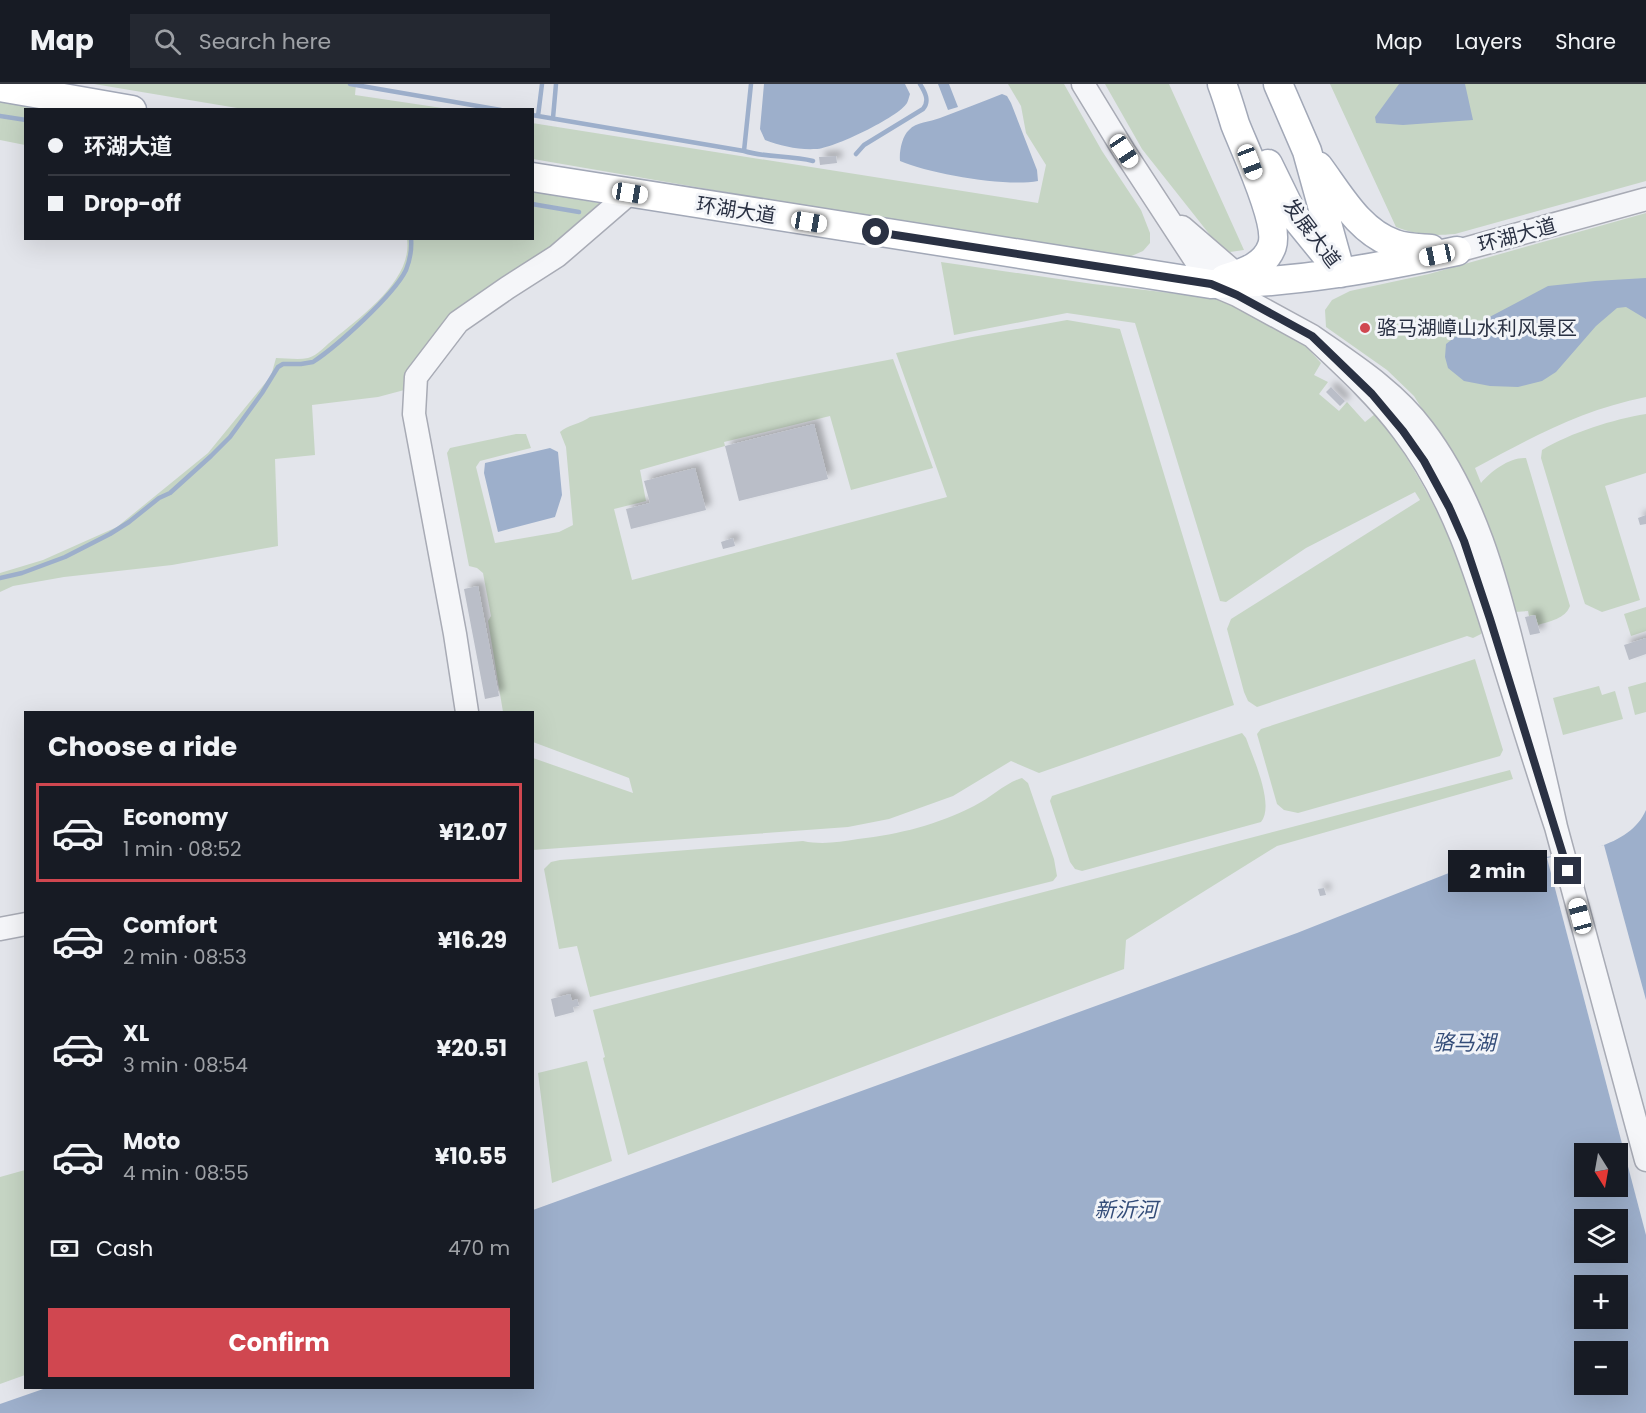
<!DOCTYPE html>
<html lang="en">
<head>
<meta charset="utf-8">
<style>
  :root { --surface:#171b24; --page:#242831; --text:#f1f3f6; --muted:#9ea1a6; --line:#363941; --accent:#d04750 }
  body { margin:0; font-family:Poppins,"Noto Sans SC",sans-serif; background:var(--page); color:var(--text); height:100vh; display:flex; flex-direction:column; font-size:22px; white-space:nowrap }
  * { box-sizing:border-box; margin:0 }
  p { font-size:20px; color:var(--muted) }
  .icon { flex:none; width:33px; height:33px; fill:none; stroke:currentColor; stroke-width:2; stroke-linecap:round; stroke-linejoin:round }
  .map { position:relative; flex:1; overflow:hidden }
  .side { position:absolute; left:24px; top:627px; width:510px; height:678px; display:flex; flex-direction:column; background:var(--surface); border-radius:0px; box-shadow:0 6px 24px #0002 }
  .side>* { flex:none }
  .hud { position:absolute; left:24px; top:24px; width:510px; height:132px; border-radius:0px; box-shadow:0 6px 24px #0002; display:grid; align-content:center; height:132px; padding:0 24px; background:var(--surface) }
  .needle { width:39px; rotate:169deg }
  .buttons { position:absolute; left:1574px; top:1059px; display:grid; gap:12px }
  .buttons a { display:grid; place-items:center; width:54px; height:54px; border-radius:0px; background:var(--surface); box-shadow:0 6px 24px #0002; font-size:30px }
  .end { position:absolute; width:27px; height:27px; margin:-14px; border:8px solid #2a3143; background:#fff; box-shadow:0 0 0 3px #fff }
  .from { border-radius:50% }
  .bubble { position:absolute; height:42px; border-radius:0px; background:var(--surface); box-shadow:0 6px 24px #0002; font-size:20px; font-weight:700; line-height:42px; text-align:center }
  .car { position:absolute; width:18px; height:36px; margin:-18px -9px; border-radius:8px; box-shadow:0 0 4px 2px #0007; background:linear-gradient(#fff 24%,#345 0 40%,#fff 0 76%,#345 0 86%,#fff 0) }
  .hud b { display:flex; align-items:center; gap:21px; height:57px; font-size:22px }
  .hud b+b { border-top:2px solid var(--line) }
  .hud i { width:15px; height:15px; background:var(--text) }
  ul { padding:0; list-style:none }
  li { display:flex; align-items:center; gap:18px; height:99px; margin:0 12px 9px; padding:0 12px; border:3px solid transparent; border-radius:0px }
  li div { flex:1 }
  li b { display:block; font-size:22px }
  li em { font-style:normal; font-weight:700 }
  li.selected { border-color:var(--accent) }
  li>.icon { width:54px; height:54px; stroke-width:1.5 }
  h2 { padding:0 24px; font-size:27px; line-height:72px }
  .pay { display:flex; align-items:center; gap:15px; height:66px; padding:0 24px; font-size:22px }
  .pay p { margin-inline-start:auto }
  .action { display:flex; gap:12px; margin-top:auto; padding:12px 24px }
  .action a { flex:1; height:69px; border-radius:0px; background:var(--accent); color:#fff; font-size:24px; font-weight:700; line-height:69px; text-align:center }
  header { display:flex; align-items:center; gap:36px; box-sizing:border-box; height:84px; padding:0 30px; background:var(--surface); border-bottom:2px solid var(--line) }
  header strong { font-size:28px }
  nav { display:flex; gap:33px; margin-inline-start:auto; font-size:21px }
  .search { width:420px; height:54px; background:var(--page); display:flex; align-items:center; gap:15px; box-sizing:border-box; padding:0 21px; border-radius:0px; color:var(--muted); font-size:22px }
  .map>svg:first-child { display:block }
</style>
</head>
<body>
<header>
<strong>Map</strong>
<div class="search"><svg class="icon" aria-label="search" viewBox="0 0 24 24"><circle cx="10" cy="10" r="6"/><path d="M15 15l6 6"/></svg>Search here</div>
<nav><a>Map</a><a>Layers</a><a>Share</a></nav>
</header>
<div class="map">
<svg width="1646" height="1329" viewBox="0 0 1646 1329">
  <defs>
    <filter id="shadow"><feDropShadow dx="5.5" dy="-5.5" stdDeviation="3" flood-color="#0004"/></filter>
  </defs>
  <rect width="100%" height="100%" fill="#e3e5eb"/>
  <path fill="#c6d5c4" d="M94 0H356L355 11 449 25H243Z
    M1008 0H1064L1102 67 1141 126 1150 149V159L1143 167 1127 174 1114 175 533 75 532 39 1038 119 1046 81 1026 49 1021 22Z
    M1105 0H1169L1244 166 1230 168 1214 156 1142 65Z
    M1330 0H1646V97L1455 150C1431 152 1418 151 1396 143Z
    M0 16 55 25 26 26 25 61 0 56Z
    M533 108 605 120 568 151 459 226 408 305 378 313 312 321 315 371 275 375 278 462 172 481 64 493 13 502 0 508V489L43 476 117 443 208 369 271 292 276 274C286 274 298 276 308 274 317 272 327 260 334 255 362 232 413 195 407 155L532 154Z
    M1646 129V313C1581 326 1533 353 1475 384L1481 399C1491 387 1510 373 1526 374L1570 522C1565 535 1550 537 1538 541L1535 531 1529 532 1528 527 1515 528 1501 476 1478 416 1414 312 1387 286 1326 243 1325 226 1332 216 1350 207 1429 190Z
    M941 178 1093 200 1214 214 1231 219 1303 259 1321 279 1314 291 1328 298 1319 310 1339 327 1347 318 1365 338 1375 330C1387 342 1396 357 1405 371 1441 428 1461 480 1483 544L1481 550 1473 554 1467 552 1257 623 1248 617 1244 608 1227 545 1231 535 1420 416 1415 408 1306 464 1226 518 1220 517 1135 239 1067 229 954 251Z
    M1067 236 1120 245 1234 621 1039 689 1011 677 953 712 889 735 848 743 533 766V674L633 709 629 694 533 658 532 628H503L488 537 491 532 483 489 477 484 469 482 447 369 450 364 516 350H526L531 364 480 377 476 383 495 459 559 448 573 441 566 363 560 348C567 341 581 340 590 333L893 275 933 384 851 406 830 332 724 358 725 362 640 386 646 417 614 425 632 496 947 413 896 269 972 253Z
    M1646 330V389L1605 402 1640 516 1602 528 1585 520 1583 514 1541 374 1542 366C1570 349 1614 335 1646 330Z
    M1646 523V547L1631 552 1624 530Z
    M1475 575 1503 666 1500 672 1298 729 1284 726 1277 720 1257 650 1261 645Z
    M1646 598V628L1635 631 1628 603Z
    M1599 602 1602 611 1615 607 1623 635 1563 651 1553 614Z
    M1242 649 1246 654C1253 674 1275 721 1261 738L1082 787 1075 785 1070 778 1050 717 1052 712Z
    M1510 686 1513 695 1277 762 1126 856 1124 885 628 1071 603 974 605 973 593 926Z
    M1022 694 1028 699 1054 775 1057 792 1053 797 590 913 577 862 559 865 544 785 551 778 560 776 803 757C822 761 839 758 858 755 901 750 936 741 974 722 991 714 1005 699 1022 694Z
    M587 977 612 1077 552 1099 538 989Z
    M25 1086V1291L0 1300V1093Z"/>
  <path fill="#9dafcb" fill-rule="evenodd" d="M764 0H905L910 10C909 13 908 17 907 19 899 33 832 65 816 65 798 66 781 62 765 56L760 45Z
    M938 0H949L958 23 948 26Z
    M1399 0H1465L1473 36 1403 41 1376 39 1375 33Z
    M1002 10 1007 12 1011 19 1037 86 1038 97C1005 103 931 90 900 77 899 68 902 52 909 46 916 38 930 38 940 34 961 26 982 18 1002 10Z
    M1646 194V235L1626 223 1617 224 1596 242 1556 288 1542 297 1518 303 1490 302 1464 297 1448 284 1445 273 1446 260 1463 247 1548 202 1595 197Z
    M550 364 558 368 562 411 555 433 498 448 484 389 485 379Z
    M1646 726V1329H0V1320L46 1304H532L533 1126 1297 849 1464 783 1463 775C1512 775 1623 780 1646 726ZM1584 1070H1617V1102H1584ZM1584 1136H1617V1168H1584ZM1584 1202H1617V1234H1584ZM1584 1268H1617V1300H1584Z"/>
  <path fill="#e3e5eb" d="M1604 761 1646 916V1151L1547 774Z"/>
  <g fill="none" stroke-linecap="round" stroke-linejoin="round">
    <path stroke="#9dafcb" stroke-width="4.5" d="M350 0 501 26
      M532 31 744 67C767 74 790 71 813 77
      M0 32 26 36
      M538 32 542 0
      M553 34 556 0
      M744 67 751 0
      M856 70 864 61 923 25C930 17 925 8 920 0
      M532 120 579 128
      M0 494 22 489 65 473 110 450 129 438 159 414 170 409 211 372 230 353 262 309 278 283 283 280H301L313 278C337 262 393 212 406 186 410 176 412 166 411 154"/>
  </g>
  <path fill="#babec8" filter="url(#shadow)" d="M836 72 837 79 820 81 819 73Z
    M1331 303 1345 317 1340 322 1326 308Z
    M814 340 828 395 739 417 725 362Z
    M695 384 706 426 631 445 626 425 650 419 644 397Z
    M1646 431V440L1640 441 1638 434Z
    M733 454 735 462 723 465 721 458Z
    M478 502 499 612 485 615 464 505Z
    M1535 531 1540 549 1530 551 1525 533Z
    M1646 554V570L1629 576 1624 561Z
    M1324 804 1326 811 1320 812 1318 805Z
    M570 910 572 917 577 915 579 922 573 923 574 928 555 933 551 915Z"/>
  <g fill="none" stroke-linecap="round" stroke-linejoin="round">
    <g stroke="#a8abb5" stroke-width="25">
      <path id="minor" d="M1083 0 1124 67 1211 200 1237 211 1312 252
        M1182 143 1248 200
        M1457 167 1646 115
        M1312 252C1352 280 1394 306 1423 345 1475 413 1497 498 1517 579 1531 634 1544 688 1556 743 1537 686 1519 628 1501 570 1477 492 1453 413 1403 347 1377 312 1344 282 1312 252Z
        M467 628 455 550 414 330 416 293 458 238 507 204 557 172 630 109
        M1556 743 1646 1076
        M0 845 26 840"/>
    </g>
    <g stroke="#a2a8b7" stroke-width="31">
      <path id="major" d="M1222 0C1227 13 1231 27 1235 40 1245 66 1280 138 1272 162 1265 183 1242 189 1224 195
        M1278 0 1307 67 1338 179
        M0 3 132 26
        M1268 80 1292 129 1341 189
        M1318 82C1339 110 1359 148 1395 160 1406 164 1419 164 1431 165
        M532 93 1211 200C1295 199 1376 184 1457 167"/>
    </g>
    <use href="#minor" stroke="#f5f6f9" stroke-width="22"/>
    <use href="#major" stroke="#fff" stroke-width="28"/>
  </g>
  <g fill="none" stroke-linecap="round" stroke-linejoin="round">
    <path stroke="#2a3143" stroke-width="8" d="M876 148 1211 200 1237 211 1312 252 1372 310 1403 347 1424 377 1449 423 1464 457 1490 535 1568 787"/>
  </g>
  <circle fill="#d04750" stroke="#f2f4f8" stroke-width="2" cx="1365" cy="244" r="6"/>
  <g text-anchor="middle" stroke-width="6" stroke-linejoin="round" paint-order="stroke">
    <g font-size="20" fill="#2a3143" stroke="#f2f4f8">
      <text transform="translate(736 126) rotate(9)" y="7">环湖大道</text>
      <text transform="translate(1312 149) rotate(53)" y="7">发展大道</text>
      <text transform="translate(1517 151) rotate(-15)" y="7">环湖大道</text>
    </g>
    <g font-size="20" fill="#2a3143" stroke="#f2f4f8" text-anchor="start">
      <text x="1377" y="251">骆马湖嶂山水利风景区</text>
    </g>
    <g font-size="21" font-style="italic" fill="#334c78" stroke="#f2f4f8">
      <text x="1464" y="966">骆马湖</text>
      <text x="1126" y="1133">新沂河</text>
    </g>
  </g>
</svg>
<div class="buttons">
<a><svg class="needle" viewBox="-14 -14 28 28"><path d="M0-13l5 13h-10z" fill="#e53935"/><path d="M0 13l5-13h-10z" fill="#9ea1a6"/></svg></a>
<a><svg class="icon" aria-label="layers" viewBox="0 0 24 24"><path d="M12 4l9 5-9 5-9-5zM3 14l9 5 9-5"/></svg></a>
<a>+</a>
<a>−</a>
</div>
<i class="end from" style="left:876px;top:148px"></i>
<i class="end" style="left:1568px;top:787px"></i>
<div class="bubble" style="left:1448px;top:766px;width:99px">2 min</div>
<i class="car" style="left:1124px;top:67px;rotate:146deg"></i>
<i class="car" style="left:1250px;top:78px;rotate:159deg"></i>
<i class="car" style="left:630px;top:109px;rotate:99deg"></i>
<i class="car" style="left:809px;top:138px;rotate:99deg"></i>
<i class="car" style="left:1437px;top:171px;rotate:258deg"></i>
<i class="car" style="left:1580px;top:832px;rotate:345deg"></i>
<div class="hud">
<b><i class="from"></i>环湖大道</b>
<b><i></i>Drop-off</b>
</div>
<section class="side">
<h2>Choose a ride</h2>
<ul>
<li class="selected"><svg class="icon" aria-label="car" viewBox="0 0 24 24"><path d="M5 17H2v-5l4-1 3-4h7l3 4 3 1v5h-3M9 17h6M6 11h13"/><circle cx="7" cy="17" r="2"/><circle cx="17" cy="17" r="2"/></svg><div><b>Economy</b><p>1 min · 08:52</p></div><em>¥12.07</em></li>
<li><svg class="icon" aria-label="car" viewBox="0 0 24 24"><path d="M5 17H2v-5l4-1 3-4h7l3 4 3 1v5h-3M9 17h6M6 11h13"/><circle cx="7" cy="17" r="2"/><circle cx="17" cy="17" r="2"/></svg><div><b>Comfort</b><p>2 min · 08:53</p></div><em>¥16.29</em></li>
<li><svg class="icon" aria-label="car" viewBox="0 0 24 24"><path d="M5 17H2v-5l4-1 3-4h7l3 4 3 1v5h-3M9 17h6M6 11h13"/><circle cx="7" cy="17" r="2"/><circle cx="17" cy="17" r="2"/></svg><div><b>XL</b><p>3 min · 08:54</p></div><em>¥20.51</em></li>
<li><svg class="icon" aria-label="car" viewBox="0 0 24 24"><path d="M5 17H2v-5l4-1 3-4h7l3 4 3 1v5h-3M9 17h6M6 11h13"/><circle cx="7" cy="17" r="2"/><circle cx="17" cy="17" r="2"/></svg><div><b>Moto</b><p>4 min · 08:55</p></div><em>¥10.55</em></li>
</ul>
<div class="pay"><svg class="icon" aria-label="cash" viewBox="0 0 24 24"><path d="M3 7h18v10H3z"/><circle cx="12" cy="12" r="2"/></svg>Cash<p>470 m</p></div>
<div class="action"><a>Confirm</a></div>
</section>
</div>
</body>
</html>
